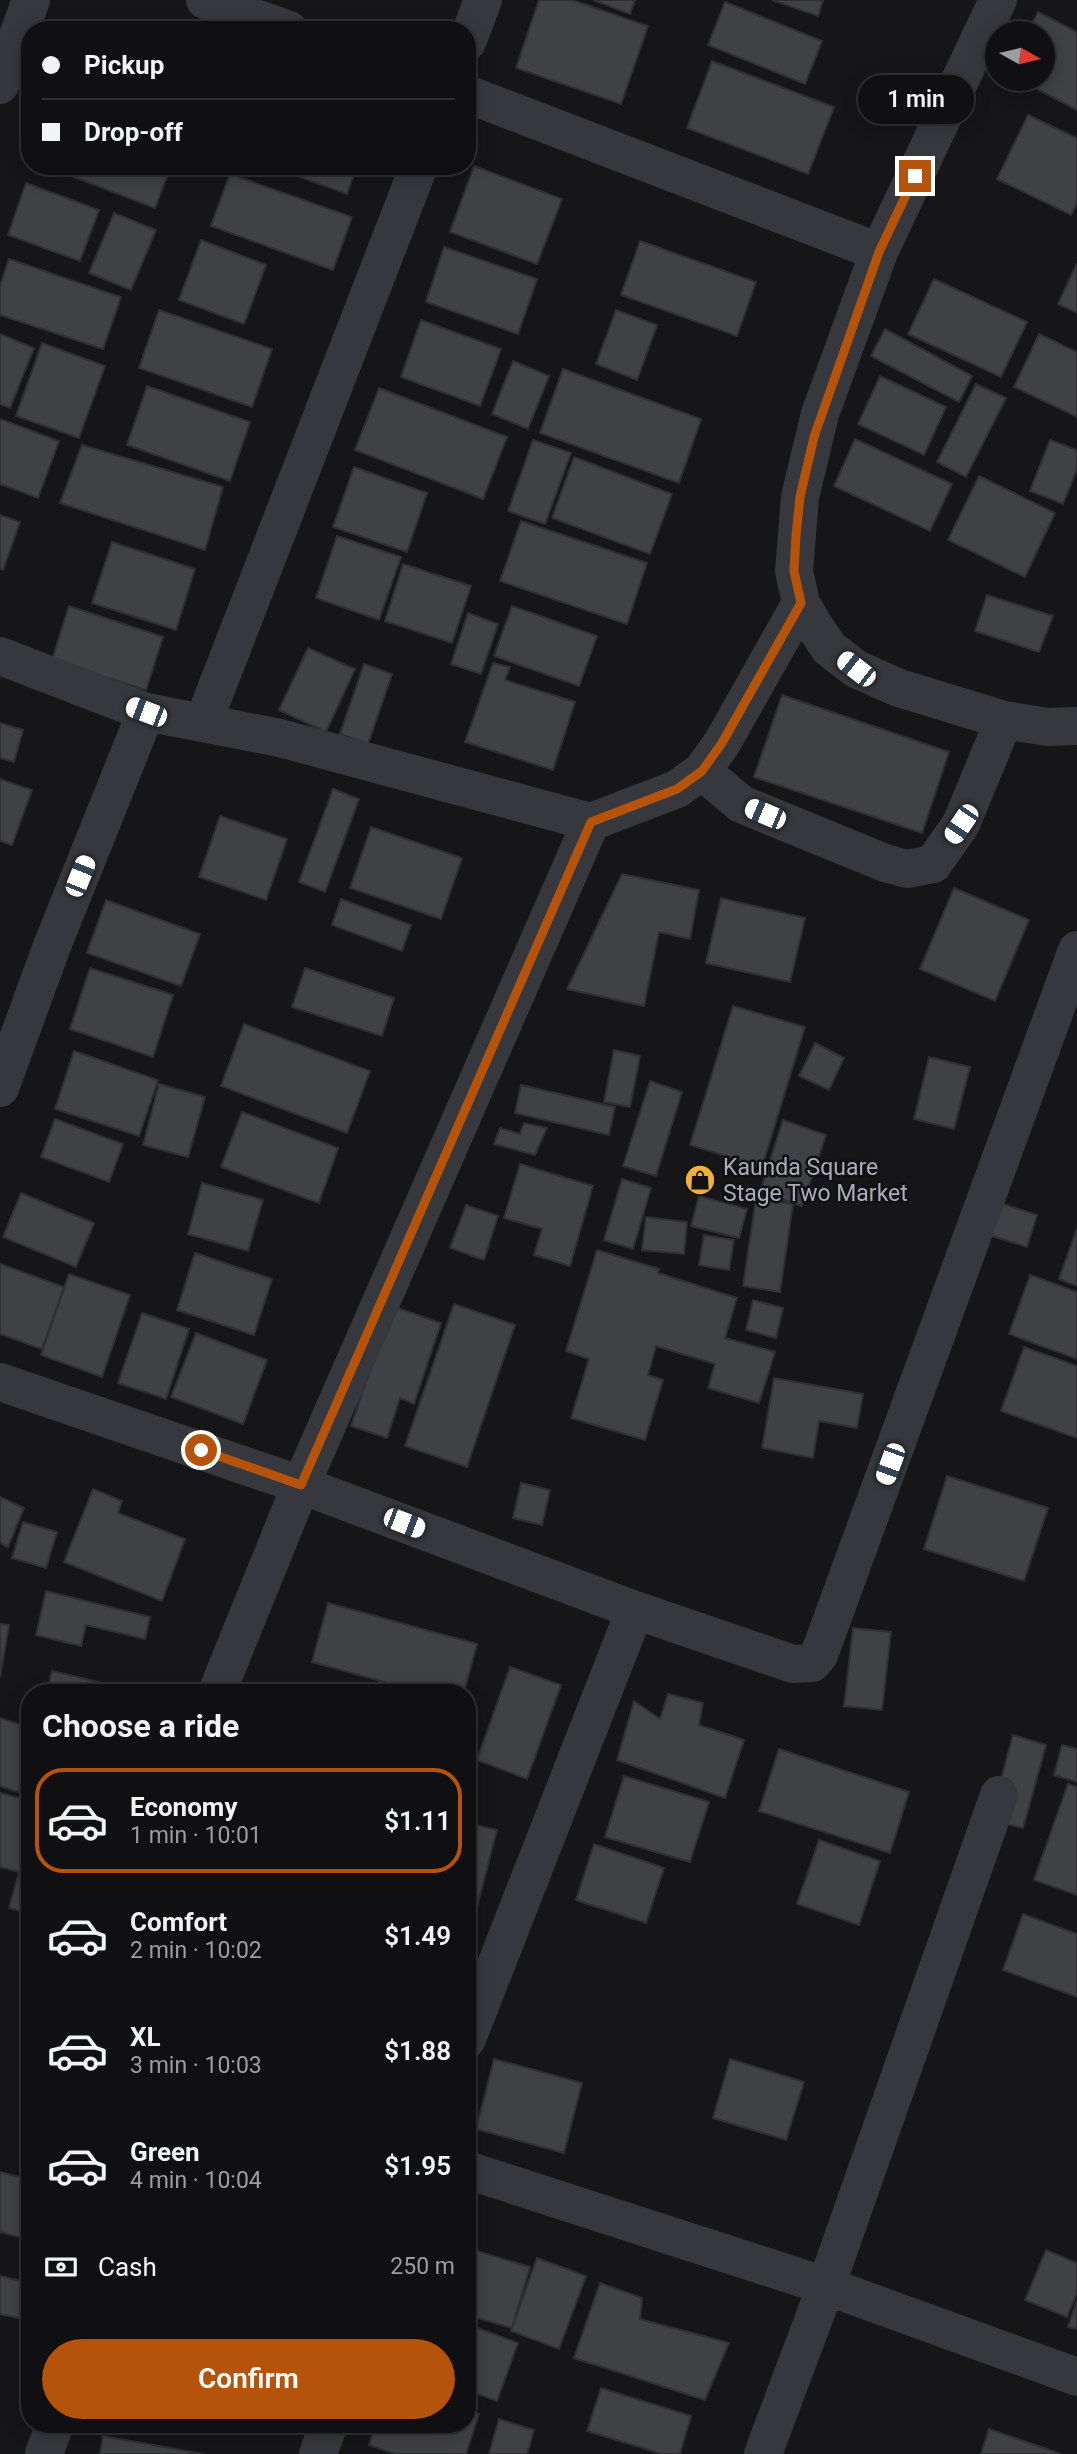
<!DOCTYPE html>
<html lang="en">
<head>
<meta charset="utf-8">
<style>
  :root { --surface:#101012; --page:#19191b; --text:#f1f3f6; --muted:#9c9d9f; --line:#303032; --accent:#b45309 }
  body { margin:0; font-family:Roboto,sans-serif; background:var(--page); color:var(--text); height:100vh; display:flex; flex-direction:column; font-size:26px; white-space:nowrap }
  * { box-sizing:border-box; margin:0 }
  p { font-size:23px; color:var(--muted) }
  .icon { flex:none; width:38px; height:38px; fill:none; stroke:currentColor; stroke-width:2; stroke-linecap:round; stroke-linejoin:round }
  .map { position:relative; flex:1; overflow:hidden }
  .sheet { position:absolute; left:21px; top:1684px; width:455px; height:749px; display:flex; flex-direction:column; background:var(--surface); border-radius:28px; box-shadow:0 4px 18px #0003,0 0 0 2px var(--line) }
  .sheet>* { flex:none }
  .top-card { position:absolute; left:21px; top:21px; width:455px; height:154px; border-radius:28px; box-shadow:0 4px 18px #0003,0 0 0 2px var(--line); display:grid; align-content:center; height:154px; padding:0 21px; background:var(--surface) }
  .needle { width:46px; rotate:98deg }
  .buttons { position:absolute; left:985px; top:21px; display:grid; gap:14px }
  .buttons a { display:grid; place-items:center; width:70px; height:70px; border-radius:50%; background:var(--surface); box-shadow:0 4px 18px #0003,0 0 0 2px var(--line); font-size:35px }
  .end { position:absolute; width:32px; height:32px; margin:-16px; border:9px solid #b45309; background:#fff; box-shadow:0 0 0 4px #fff }
  .from { border-radius:50% }
  .bubble { position:absolute; height:49px; border-radius:24px; background:var(--surface); box-shadow:0 4px 18px #0003,0 0 0 2px var(--line); font-size:23px; font-weight:600; line-height:49px; text-align:center }
  .car { position:absolute; width:21px; height:42px; margin:-21px -10px; border-radius:9px; box-shadow:0 0 5px 2px #0007; background:linear-gradient(#fff 24%,#345 0 40%,#fff 0 76%,#345 0 86%,#fff 0) }
  .top-card b { display:flex; align-items:center; gap:24px; height:66px; font-size:26px }
  .top-card b+b { border-top:2px solid var(--line) }
  .top-card i { width:18px; height:18px; background:var(--text) }
  ul { padding:0; list-style:none }
  li { display:flex; align-items:center; gap:21px; height:105px; margin:0 14px 10px; padding:0 7px; border:4px solid transparent; border-radius:28px }
  li div { flex:1 }
  li b { display:block; font-size:26px }
  li em { font-style:normal; font-weight:600 }
  li.on { border-color:var(--accent) }
  li>.icon { width:63px; height:63px; stroke-width:1.5 }
  h2 { padding:0 21px; font-size:32px; line-height:84px }
  .pay { display:flex; align-items:center; gap:18px; height:77px; padding:0 21px; font-size:26px }
  .pay p { margin-inline-start:auto }
  .button { display:flex; gap:14px; margin-top:auto; padding:14px 21px }
  .button a { flex:1; height:80px; border-radius:42px; background:var(--accent); color:#fff; font-size:28px; font-weight:600; line-height:80px; text-align:center }
  .map>svg:first-child { display:block }
</style>
</head>
<body>
<div class="map">
<svg width="1077" height="2454" viewBox="0 0 1077 2454">
  <rect width="100%" height="100%" fill="#161618"/>
  <path fill="#404145" stroke="#303034" stroke-width="2" d="M539 0H572L648 26 621 104 516 68Z
    M593 0H635L630 14Z
    M772 0H823L818 16Z
    M725 2 822 41 805 84 708 45Z
    M1038 12 1077 32V110L1018 79H1043V33H1027Z
    M712 61 834 107 808 174 687 128Z
    M1028 115 1077 138V203L1071 215 997 179Z
    M45 166H171L155 208Z
    M269 166H357L347 194Z
    M474 166 562 199 537 264 450 232Z
    M230 174 352 217 333 270 211 226Z
    M26 183 99 210 80 261 8 235Z
    M114 213 156 230 131 290 89 273Z
    M201 240 266 265 244 324 179 300Z
    M640 241 756 282 737 336 621 295Z
    M444 247 537 279 518 334 426 302Z
    M9 259 121 297 103 349 0 315V286Z
    M1077 263V313L1058 304Z
    M934 279 1027 322 1001 377 908 334Z
    M159 310 272 349 252 407 139 368Z
    M616 310 657 325 637 380 596 364Z
    M421 320 501 349 480 406 401 377Z
    M885 329 972 376 959 402 871 356Z
    M0 334 34 348 10 408 0 404Z
    M1039 334 1077 352V417L1014 387Z
    M42 343 105 366 79 438 16 416Z
    M513 361 549 376 528 429 492 414Z
    M563 369 701 419 679 483 540 433Z
    M880 376 946 407 924 455 858 424Z
    M976 384 1006 398 966 477 937 462Z
    M147 386 250 422 230 481 127 445Z
    M379 388 507 437 483 499 355 450Z
    M0 419 59 441 38 498 0 484Z
    M855 439 952 484 930 531 834 486Z
    M533 440 571 453 545 524 508 511Z
    M1050 440 1077 450V469L1063 504 1030 491Z
    M82 445 223 487 205 550 60 503Z
    M574 457 672 494 650 554 552 518Z
    M354 467 427 493 407 552 333 527Z
    M979 476 1055 513 1025 577 948 540Z
    M0 515 20 522 3 570 0 569Z
    M521 521 647 563 627 624 500 581Z
    M337 536 401 557 379 620 316 598Z
    M112 542 195 569 176 630 92 603Z
    M403 564 471 586 452 643 385 621Z
    M987 595 1053 616 1039 652 975 631Z
    M69 606 163 637 146 690 52 660Z
    M512 606 597 636 579 686 494 656Z
    M468 613 498 624 481 674 451 664Z
    M308 648 355 669 326 732 279 710Z
    M493 663 510 667 505 680 575 702 553 770 465 742Z
    M364 664 392 674 368 744 340 734Z
    M782 695 949 752 922 833 754 777Z
    M0 723 23 730 14 762 0 758Z
    M0 779 32 790 12 845 0 841Z
    M333 789 359 799 325 892 299 882Z
    M220 816 287 839 266 900 199 877Z
    M371 827 462 858 441 919 350 888Z
    M622 874 699 890 690 939 659 932 644 1006 567 989Z
    M954 888 1029 920 995 1001 920 969Z
    M721 898 805 918 790 982 706 963Z
    M341 899 411 925 402 951 332 925Z
    M106 900 200 934 181 986 87 953Z
    M90 968 173 995 153 1057 70 1029Z
    M305 968 394 998 382 1036 292 1007Z
    M733 1006 805 1027 762 1167 690 1145Z
    M244 1024 370 1071 347 1133 221 1086Z
    M815 1043 844 1058 829 1090 799 1076Z
    M614 1050 640 1056 630 1107 604 1102Z
    M74 1051 158 1080 139 1136 55 1109Z
    M929 1057 970 1067 954 1129 914 1119Z
    M650 1081 682 1092 656 1176 623 1166Z
    M159 1084 205 1097 188 1157 143 1145Z
    M521 1085 615 1107 609 1135 515 1113Z
    M242 1112 338 1148 319 1203 221 1167Z
    M55 1119 123 1144 109 1182 41 1157Z
    M783 1120 826 1135 802 1206 760 1192Z
    M524 1123 547 1128 535 1155 494 1144 500 1128 520 1134Z
    M520 1164 593 1186 570 1266 534 1255 542 1229 504 1218Z
    M622 1179 651 1188 633 1249 604 1240Z
    M202 1183 263 1200 248 1251 188 1234Z
    M21 1193 94 1223 76 1267 3 1237Z
    M699 1196 747 1209 739 1238 691 1226Z
    M756 1198 793 1204 780 1292 743 1286Z
    M1000 1203 1037 1215 1027 1247 989 1235Z
    M466 1205 498 1216 484 1260 450 1248Z
    M646 1217 687 1222 684 1254 642 1250Z
    M1077 1228V1286L1059 1279Z
    M704 1235 734 1240 729 1270 699 1265Z
    M597 1250 659 1269 658 1273 737 1298 725 1338 775 1352 759 1403 708 1388 715 1364 656 1346 648 1375 663 1380 645 1440 571 1418 589 1359 566 1351Z
    M195 1253 272 1279 254 1335 177 1310Z
    M0 1264 64 1287 42 1349 0 1334Z
    M69 1274 130 1295 102 1377 41 1355Z
    M1030 1275 1077 1292V1359L1009 1334Z
    M753 1300 783 1308 776 1338 746 1330Z
    M454 1304 515 1325 467 1467 405 1446Z
    M392 1306 441 1323 414 1404 400 1398 387 1438 351 1426Z
    M142 1313 189 1329 166 1399 118 1383Z
    M196 1333 267 1360 243 1424 171 1397Z
    M1024 1347 1077 1366V1438L1001 1411Z
    M774 1378 863 1394 857 1428 819 1421 813 1458 762 1448Z
    M947 1476 1048 1508 1024 1581 924 1549Z
    M521 1483 550 1490 542 1525 513 1518Z
    M93 1489 122 1501 118 1513 185 1539 162 1601 64 1562Z
    M0 1497 24 1508 8 1547 0 1543Z
    M23 1522 57 1532 46 1568 12 1558Z
    M46 1591 150 1617 145 1639 86 1625 81 1646 36 1635Z
    M328 1603 477 1644 464 1692H420L312 1662Z
    M0 1624 9 1625 0 1677Z
    M853 1628 891 1632 882 1710 844 1706Z
    M510 1667 561 1685 527 1779 477 1760Z
    M52 1671 107 1684 105 1692H47Z
    M668 1694 703 1703 699 1725 744 1740 725 1798 617 1760 634 1701 660 1719Z
    M0 1718 30 1728V1759L18 1792 0 1786Z
    M1013 1735 1046 1745 1023 1828 990 1820Z
    M1062 1745 1077 1749V1782L1054 1775Z
    M779 1749 909 1792 890 1853 759 1811Z
    M624 1776 709 1802 690 1862 605 1837Z
    M1068 1784 1077 1787V1895L1034 1880Z
    M0 1793 30 1801V1914L9 1908 19 1872 0 1867Z
    M467 1823 497 1830 470 1934H467Z
    M819 1840 880 1861 859 1925 797 1904Z
    M594 1844 664 1868 646 1923 576 1900Z
    M1023 1914 1077 1934V1997L1003 1970Z
    M494 2059 582 2083 564 2153 476 2129Z
    M730 2059 804 2082 786 2140 713 2118Z
    M0 2172 30 2180V2240L0 2232Z
    M467 2248 530 2267 512 2328 467 2315Z
    M1046 2250 1077 2263V2293L1067 2317 1025 2300Z
    M537 2258 586 2276 559 2349 511 2331Z
    M0 2276 30 2283V2321L0 2314Z
    M600 2283 642 2298 640 2319 729 2343 705 2400 574 2358Z
    M1077 2300V2329L1068 2327Z
    M467 2324 518 2343 497 2401 467 2390Z
    M601 2388 691 2416 680 2454H662L587 2431Z
    M467 2410 479 2414 466 2454H396L369 2445 376 2424H467Z
    M499 2419 534 2430 527 2454H489Z
    M989 2429 1061 2454H981Z
    M103 2436 203 2454H100Z"/>
  <g fill="none" stroke-linecap="round" stroke-linejoin="round">
    <path stroke="#37383d" stroke-width="38" d="M205 0 289 30
      M998 0 879 252 820 414 800 497 794 571 801 603 813 624 829 648 856 669 899 688 1004 720 1048 727 1077 726
      M467 42 483 0
      M0 85 31 0
      M467 94 879 252
      M0 656 146 712 280 738 591 822
      M203 723 419 166
      M702 771 741 804 885 863 907 869 933 864 961 824 1004 720
      M0 1088 52 946 146 712
      M0 1382 301 1485 635 1610 467 2039
      M635 1610 793 1664 812 1663 819 1655 1077 950
      M217 1692 301 1485 591 822 677 789 702 771 722 743 801 603
      M467 2170 826 2286 1077 2377
      M44 2454 55 2424
      M318 2454 329 2424
      M763 2454 826 2286 999 1795"/>
  </g>
  <g fill="none" stroke-linecap="round" stroke-linejoin="round">
    <path stroke="#b45309" stroke-width="9" d="M201 1450 301 1485 591 822 677 789 702 771 722 743 801 603 794 571 796 535 800 497 814 437 879 252 915 176"/>
  </g>
  <defs>
    <g id="shop-disc" transform="scale(1.575)"><circle r="9.5" fill="#f2b134" stroke="#111113"/><path d="M-5-2.5h2.3a2.7 3.5 0 0 1 5.4 0H5L5.5 6h-11ZM-1.5-2.5h3a1.5 2.3 0 0 0-3 0Z" fill="#111"/></g>
  </defs>
  <g fill-rule="evenodd">
    <use href="#shop-disc" x="700" y="1180"/>
  </g>
  <g text-anchor="middle" stroke-width="5" stroke-linejoin="round" paint-order="stroke">
    <g font-size="23" fill="#a8adb8" stroke="#111113" text-anchor="start">
      <text x="723" y="1175">Kaunda Square<tspan x="723" dy="26">Stage Two Market</tspan></text>
    </g>
  </g>
</svg>
<div class="buttons">
<a><svg class="needle" viewBox="-14 -14 28 28"><path d="M0-13l5 13h-10z" fill="#e53935"/><path d="M0 13l5-13h-10z" fill="#9c9d9f"/></svg></a>
</div>
<i class="end from" style="left:201px;top:1450px"></i>
<i class="end" style="left:915px;top:176px"></i>
<div class="bubble" style="left:858px;top:75px;width:116px">1 min</div>
<i class="car" style="left:856px;top:669px;rotate:308deg"></i>
<i class="car" style="left:146px;top:712px;rotate:291deg"></i>
<i class="car" style="left:765px;top:814px;rotate:293deg"></i>
<i class="car" style="left:961px;top:824px;rotate:214deg"></i>
<i class="car" style="left:80px;top:876px;rotate:22deg"></i>
<i class="car" style="left:890px;top:1464px;rotate:200deg"></i>
<i class="car" style="left:404px;top:1523px;rotate:111deg"></i>
<div class="top-card">
<b><i class="from"></i>Pickup</b>
<b><i></i>Drop-off</b>
</div>
<section class="sheet">
<h2>Choose a ride</h2>
<ul>
<li class="on"><svg class="icon" aria-label="car" viewBox="0 0 24 24"><path d="M5 17H2v-5l4-1 3-4h7l3 4 3 1v5h-3M9 17h6M6 11h13"/><circle cx="7" cy="17" r="2"/><circle cx="17" cy="17" r="2"/></svg><div><b>Economy</b><p>1 min · 10:01</p></div><em>$1.11</em></li>
<li><svg class="icon" aria-label="car" viewBox="0 0 24 24"><path d="M5 17H2v-5l4-1 3-4h7l3 4 3 1v5h-3M9 17h6M6 11h13"/><circle cx="7" cy="17" r="2"/><circle cx="17" cy="17" r="2"/></svg><div><b>Comfort</b><p>2 min · 10:02</p></div><em>$1.49</em></li>
<li><svg class="icon" aria-label="car" viewBox="0 0 24 24"><path d="M5 17H2v-5l4-1 3-4h7l3 4 3 1v5h-3M9 17h6M6 11h13"/><circle cx="7" cy="17" r="2"/><circle cx="17" cy="17" r="2"/></svg><div><b>XL</b><p>3 min · 10:03</p></div><em>$1.88</em></li>
<li><svg class="icon" aria-label="car" viewBox="0 0 24 24"><path d="M5 17H2v-5l4-1 3-4h7l3 4 3 1v5h-3M9 17h6M6 11h13"/><circle cx="7" cy="17" r="2"/><circle cx="17" cy="17" r="2"/></svg><div><b>Green</b><p>4 min · 10:04</p></div><em>$1.95</em></li>
</ul>
<div class="pay"><svg class="icon" aria-label="cash" viewBox="0 0 24 24"><path d="M3 7h18v10H3z"/><circle cx="12" cy="12" r="2"/></svg>Cash<p>250 m</p></div>
<div class="button"><a>Confirm</a></div>
</section>
</div>
</body>
</html>
